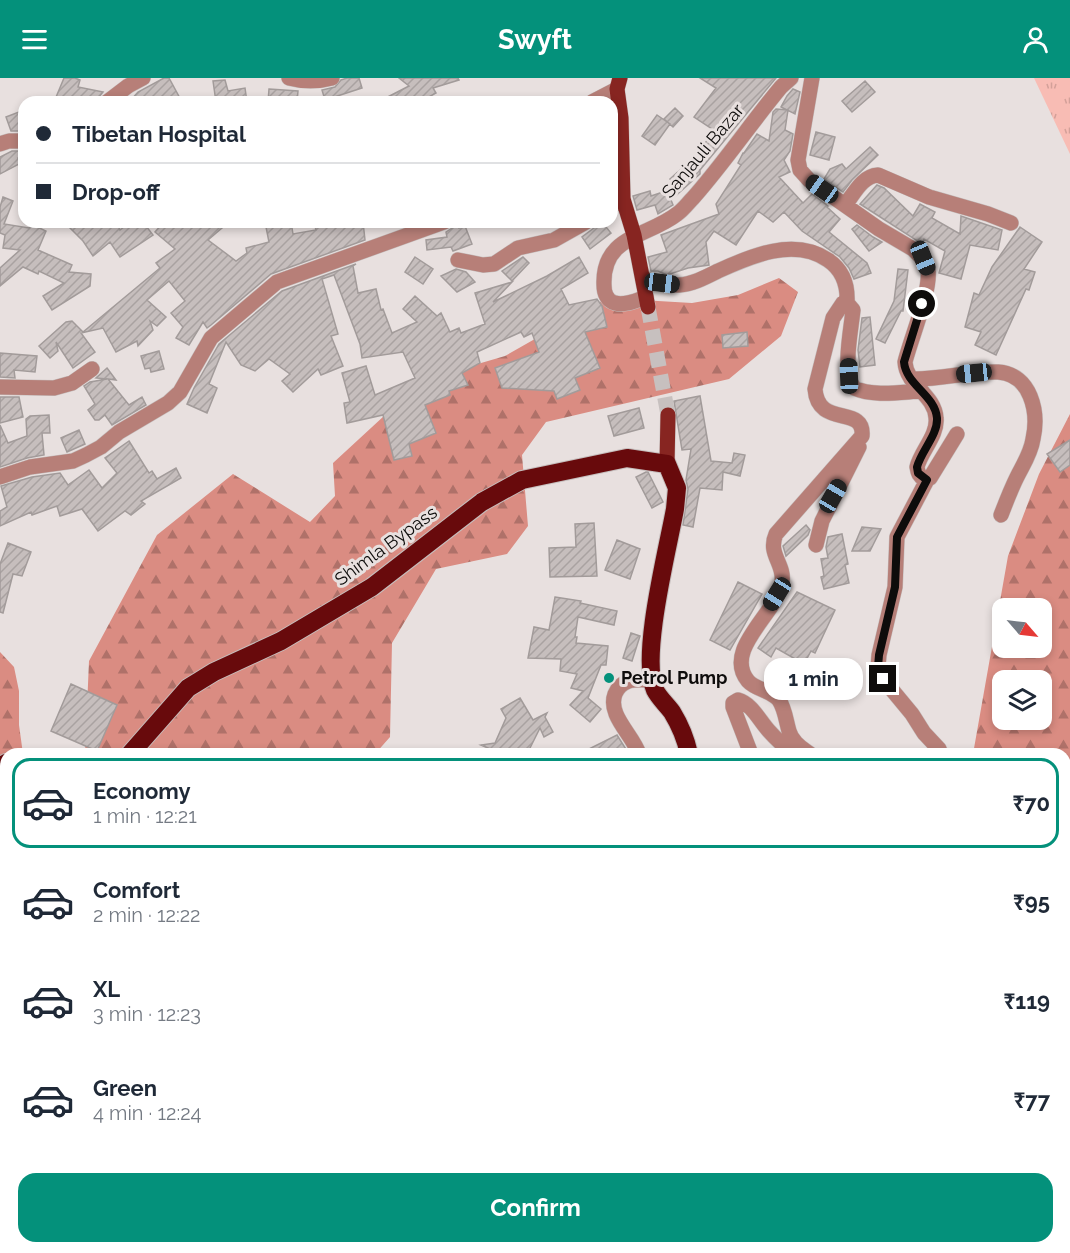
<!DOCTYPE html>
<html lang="en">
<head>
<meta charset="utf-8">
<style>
  :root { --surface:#fff; --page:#f2f2f3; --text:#1f2937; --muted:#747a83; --line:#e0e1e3; --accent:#04917b }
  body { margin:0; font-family:Raleway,sans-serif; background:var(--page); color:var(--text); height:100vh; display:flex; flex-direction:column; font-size:22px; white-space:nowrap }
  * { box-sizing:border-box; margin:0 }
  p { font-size:20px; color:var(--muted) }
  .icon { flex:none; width:33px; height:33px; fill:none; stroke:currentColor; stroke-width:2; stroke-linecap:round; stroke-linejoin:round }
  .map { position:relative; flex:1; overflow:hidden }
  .side { position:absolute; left:0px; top:670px; width:1071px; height:506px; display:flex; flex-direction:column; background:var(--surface); border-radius:18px 18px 0 0; box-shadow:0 3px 9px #0003 }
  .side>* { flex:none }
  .top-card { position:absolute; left:18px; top:18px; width:600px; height:132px; border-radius:18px; box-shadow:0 3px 9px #0003; display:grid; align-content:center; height:132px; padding:0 18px; background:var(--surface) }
  .needle { width:39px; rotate:118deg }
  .buttons { position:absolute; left:992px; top:520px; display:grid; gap:12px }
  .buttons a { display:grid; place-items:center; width:60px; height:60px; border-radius:12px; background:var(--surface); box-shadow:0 3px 9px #0003; font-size:30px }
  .end { position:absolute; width:27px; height:27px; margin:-14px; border:8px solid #0e0c0b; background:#fff; box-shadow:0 0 0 3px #fff }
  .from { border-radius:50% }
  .bubble { position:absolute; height:42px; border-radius:18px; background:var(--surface); box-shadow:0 3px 9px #0003; font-size:20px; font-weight:700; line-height:42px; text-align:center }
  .car { position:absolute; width:18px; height:36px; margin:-18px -9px; border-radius:8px; box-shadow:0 0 4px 2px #0007; background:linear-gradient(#222 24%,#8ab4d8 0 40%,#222 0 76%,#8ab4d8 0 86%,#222 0) }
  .top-card b { display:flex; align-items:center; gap:21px; height:57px; font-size:22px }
  .top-card b+b { border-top:2px solid var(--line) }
  .top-card i { width:15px; height:15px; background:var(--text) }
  ul { padding:10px 0 0; list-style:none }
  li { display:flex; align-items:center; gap:18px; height:90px; margin:0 12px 9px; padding:0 6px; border:3px solid transparent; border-radius:18px }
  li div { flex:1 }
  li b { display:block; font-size:22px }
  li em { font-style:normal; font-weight:700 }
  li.selected { border-color:var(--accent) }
  li>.icon { width:54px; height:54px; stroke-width:1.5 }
  .button { display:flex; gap:12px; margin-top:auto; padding:12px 18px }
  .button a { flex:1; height:69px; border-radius:18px; background:var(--accent); color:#fff; font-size:24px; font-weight:700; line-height:69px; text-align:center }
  header { display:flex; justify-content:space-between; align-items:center; height:78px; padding:0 18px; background:var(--accent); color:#fff; font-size:27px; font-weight:700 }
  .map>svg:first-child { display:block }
</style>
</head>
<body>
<header><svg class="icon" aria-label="menu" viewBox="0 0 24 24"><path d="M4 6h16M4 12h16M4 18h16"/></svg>Swyft<svg class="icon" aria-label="person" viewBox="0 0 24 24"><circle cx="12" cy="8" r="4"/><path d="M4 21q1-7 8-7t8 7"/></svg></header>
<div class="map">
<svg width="1070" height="1175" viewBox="0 0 1070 1175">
  <defs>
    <pattern id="grass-tufts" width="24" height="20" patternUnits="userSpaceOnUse" patternTransform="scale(1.5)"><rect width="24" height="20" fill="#f8bcb4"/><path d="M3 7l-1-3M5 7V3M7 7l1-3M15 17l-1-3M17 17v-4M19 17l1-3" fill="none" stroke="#d3a099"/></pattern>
    <pattern id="forest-firs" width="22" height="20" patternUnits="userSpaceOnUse" patternTransform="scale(1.5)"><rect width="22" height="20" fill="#da8c82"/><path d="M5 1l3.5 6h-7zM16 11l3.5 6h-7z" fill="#af7169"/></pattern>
    <pattern id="building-hatch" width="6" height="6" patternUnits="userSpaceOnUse" patternTransform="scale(1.5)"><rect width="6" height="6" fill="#c6bebd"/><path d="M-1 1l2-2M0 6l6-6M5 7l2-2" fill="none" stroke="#a9a2a1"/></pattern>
  </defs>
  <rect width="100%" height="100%" fill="#e8e0df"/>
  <path fill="url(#grass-tufts)" d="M1034 0H1070V76Z"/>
  <path fill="url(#forest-firs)" fill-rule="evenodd" d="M779 200 798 214 781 258 729 301 546 344 522 377 528 448 507 476 436 491 392 565 390 659 375 676H85L89 583 157 457 233 396 310 444 335 418 333 385 423 302 505 278 607 220 692 225 738 217Z
    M1070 336V960L1065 962V676H973L1008 478 1039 396ZM1002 531H1041V570H1002ZM1002 603H1041V642H1002Z
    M0 574 14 589 19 613V647L23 676H6V811H0Z"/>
  <path fill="url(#building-hatch)" stroke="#a29b9a" stroke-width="1.5" d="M64 0H75L80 2 78 9 103 14 98 20 97 24H54Z
    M164 0H169L182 24H129L138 14Z
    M347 0H359L362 10 325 22 322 12 335 9 341 2Z
    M399 0H458L459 2 433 10 436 15 420 24H378L409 8Z
    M700 0H776L700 92V96L671 122 673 127 658 136 655 127 637 132 633 118 650 113 651 118 678 109 670 101 691 82 715 53 694 39 716 10Z
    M225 2 228 13 245 10 247 24H216L213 3Z
    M865 3 875 14 852 34 842 23Z
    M269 11 298 13 297 24H268Z
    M793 11 800 14 795 36 781 29 787 18Z
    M675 30 683 38 673 49 664 41Z
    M776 31 788 32 785 52 793 56 790 73 784 82 790 94 779 99 803 125 812 116 828 128 827 129 840 141 829 154 867 185 871 195 854 201 849 190 840 179 802 153 784 134 773 144 758 133 736 167 714 153 706 164 709 187 688 190 667 197 658 193H651L648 179 667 174 661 157 719 136 716 126 741 87 738 85 743 75H744L757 56 769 63 773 34Z
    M24 32V53H11L6 39Z
    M657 37 670 46 655 67 642 58Z
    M816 54 835 59 829 82 810 77Z
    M870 69 878 77 852 102 843 114 824 101 830 91 842 86 846 91Z
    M12 73H24V86L20 79 18 80 21 85 0 96V79Z
    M877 107 884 110 913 138 920 126 935 134 932 140 960 156 961 138 1002 152 998 172 970 167 961 201 939 195 945 173 924 161 922 166 860 126Z
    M3 119 13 123 4 146 29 150 31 146 46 153 38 172 72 187 69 194 91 196 90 208 52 232 43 218 64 205 39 193 38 196 23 189 0 208V190L20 172 3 170 5 157 0 155V129Z
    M64 144H117L120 152 130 144H143L153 157 120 179 110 164 93 178 83 163Z
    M164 144H229L208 162 236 183 247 175 246 170 269 164 265 144H291L293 156 316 152 314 144H363L365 162 271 196 211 247 207 250 203 244 189 267 176 260 183 249 171 235 185 223 169 203 147 222 166 239 157 248 150 243 153 252 138 268 137 263 116 274 103 250 81 255 95 274 73 290 56 264 58 273 50 280 39 268 66 244 72 243 83 254 160 190 156 185 175 171 155 154Z
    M454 144H458L459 150 465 148 472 166 453 173 451 169 427 172 426 162 447 159 446 154 452 150Z
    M602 144 611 155 590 171 582 159Z
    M857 147 873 159 882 164 869 173 852 151Z
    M1020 149 1042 164 1024 191 1035 194 1029 212 1026 211 996 277 975 267 981 254 965 249 974 215 979 217 992 189Z
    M415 179 433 191 423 206 405 194Z
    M523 179 529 185 512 203 502 193Z
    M579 179 588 195 561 211 569 227 597 221 602 228 607 249 585 254 600 290 575 300 580 312 557 321 554 313 502 310 495 290 539 274 532 255 524 259 521 254 477 274 480 285 462 295 468 307 449 313 450 317 425 327 436 355 409 366 412 378 394 382 383 337 347 345 344 325 350 324 342 295 366 288 375 317 415 300 403 274 362 280 360 266 334 197 322 201 338 256 331 258 343 288 321 297 318 291 293 314 282 303 290 296 269 281 255 293 241 287 226 264 209 306 217 310 207 335 187 326 194 310 219 266 282 213 356 186 353 188 358 215 376 211 381 232 383 231 392 255 417 244 403 231 415 218 437 238 441 235 450 254 459 250 461 255 485 246 475 215 512 204 493 224 547 198Z
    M456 191 466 194 475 204 457 214 441 198Z
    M898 191 908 192 903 233H901L885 265 876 261 894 223Z
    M870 239 875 287 860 289 858 272 862 240Z
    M747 254 748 268 723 270 722 257Z
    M159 273 164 291 151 294 150 290 145 291 141 278Z
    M0 275 37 278 35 294 14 292 15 300 0 299Z
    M107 290 116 302 108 301 129 327 142 319 146 327 112 347 105 337 99 342H95L88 332 95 326 84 308 90 304 107 301 96 300Z
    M700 318 711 383 732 385 734 375 745 377 740 398 723 394 722 412 700 410 693 449 683 447 688 411 686 402 691 371 682 372 674 323Z
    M0 319H19L23 339 0 345Z
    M639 330 644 350 614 358 608 338Z
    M49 337 50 355H42L44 377 27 380 0 389V347L8 365 27 358 26 341 30 338Z
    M79 352 85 366 67 374 61 360Z
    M1070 362V387L1060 394 1047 376Z
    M129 363 149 395 152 393 157 401 176 390 181 400 141 423 145 426 131 437 125 433 98 453 82 431 60 438 57 428 32 437 31 434 0 448V433L7 429 1 408 32 399 60 395 68 407 89 392 102 410 117 395 105 380Z
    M646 394H648L663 424 652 430 636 399Z
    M594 445 597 498 550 499 549 470 576 469 575 446Z
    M806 447 810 452 808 457 786 478 783 468Z
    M862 449 881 451 870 473H852Z
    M842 456 848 486 845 487 849 505 824 511 821 499 824 498 821 481 828 480 826 469 828 459Z
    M617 462 640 471 630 501 605 492Z
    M8 465 31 474 22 498 13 496 3 535 0 534V486Z
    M738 504 762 516 730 572 710 562Z
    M797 514 835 532 815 575 811 573 804 586 776 570 771 579 758 570Z
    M555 519 581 523 580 525 617 533 614 547 578 539 575 559H577L576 565 608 568 606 587H601L588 620 601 631 590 644 570 627 583 613 571 610 577 596 560 593 561 581 528 580 534 549 549 552Z
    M631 555 640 558 632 583 623 580Z
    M71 606 117 627 97 673 51 653Z
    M520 620 533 642 547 635 545 639 553 654 544 659 540 650 527 676H513L504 672 502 676 481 667 495 665 506 640 501 631Z
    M617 657 629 676H579Z"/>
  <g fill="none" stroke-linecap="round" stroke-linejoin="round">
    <path stroke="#c7c0bf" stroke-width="15" stroke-dasharray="15 8" stroke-linecap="butt" d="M648 229 668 337"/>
    <g stroke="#c5bebd" stroke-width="16">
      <path id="minor" d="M289 0C304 4 317 4 332 0
        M812 0 798 82 800 92 809 102 879 151 913 171C919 177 927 183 928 193 931 212 910 263 905 284 906 307 935 317 936 340 938 357 921 373 917 389 918 395 919 398 925 402L930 400 957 356
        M107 24 128 8 143 0
        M592 24 617 11
        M0 66 9 63H24
        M845 127C854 116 862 98 878 97L929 119 988 136 1011 145
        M612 128 623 121
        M458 182 483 187 494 186 518 170 554 162 586 144
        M643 201C654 203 667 208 679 207 693 206 706 199 718 193 751 178 794 159 828 182 843 192 848 207 847 225
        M646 219C637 222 625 228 615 225 607 223 604 215 604 207 602 157 648 159 677 136 683 132 688 125 693 120 724 85 751 45 781 9L791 0
        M911 301C940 302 968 293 998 294 1031 296 1039 334 1033 361 1031 375 1023 387 1017 399 1011 411 1006 424 1001 437
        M0 309 54 310 72 305 92 291
        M0 399 30 389 73 383 86 377 101 369 119 354 168 325 180 314 211 260 277 204 444 144
        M927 402 897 459 895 509 879 577 878 589 883 601 912 636 924 655 939 671 941 676
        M816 467 822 443 859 369
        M639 676C633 657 607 637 615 616 622 599 637 602 652 602
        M751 676 733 629V625L738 622C752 626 759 642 769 653 776 661 785 669 794 676
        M810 676C802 670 792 664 789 653 786 643 785 631 779 622 771 612 756 612 748 603 722 571 778 535 782 504 785 486 767 476 776 456L862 358C865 326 818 351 815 311L833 240 843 225H847L853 232C851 253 842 293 854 310 874 319 901 314 922 313
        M0 905 6 908
        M478 1170 480 1175
        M709 1170 712 1175
        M180 1175 182 1170
        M691 1175 693 1170"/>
    </g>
    <g stroke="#c5bebd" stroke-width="16">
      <path id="major" d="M620 0 617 11 621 40 623 121 634 157 648 229
        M667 386 668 337
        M1065 879 1070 869
        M1065 993 1070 997"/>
    </g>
    <g stroke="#c5bebd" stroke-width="20">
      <path id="highway" d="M130 676 188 610 214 594 281 563 372 509 482 424 522 402 627 380 667 386 677 410 675 431C668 470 640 579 655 612 659 620 667 627 672 634 680 647 686 662 689 676
        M0 690 6 685
        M632 1175 634 1170"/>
    </g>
    <use href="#minor" stroke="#b77f78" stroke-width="15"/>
    <use href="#major" stroke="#872521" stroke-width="15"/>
    <use href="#highway" stroke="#680a0c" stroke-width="18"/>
  </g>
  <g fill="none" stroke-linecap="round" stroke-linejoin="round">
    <path stroke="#0e0c0b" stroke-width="8" d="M883 601 878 589 879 577 895 509 897 459 927 402 918 395 917 389C921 373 938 357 937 340 935 317 906 307 904 284L922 226"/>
  </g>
  <circle fill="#04917b" stroke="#e8e0df" stroke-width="2" cx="609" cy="600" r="6"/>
  <g text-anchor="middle" stroke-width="6" stroke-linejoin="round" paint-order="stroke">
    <g font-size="18" fill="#0e0c0b" stroke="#e8e0df">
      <text transform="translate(703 73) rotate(-50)" y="6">Sanjauli Bazar</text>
      <text transform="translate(386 468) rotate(-36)" y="6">Shimla Bypass</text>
    </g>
    <g font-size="18" font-weight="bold" fill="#0e0c0b" stroke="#e8e0df" text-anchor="start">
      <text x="621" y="606">Petrol Pump</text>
    </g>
  </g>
</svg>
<div class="buttons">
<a><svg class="needle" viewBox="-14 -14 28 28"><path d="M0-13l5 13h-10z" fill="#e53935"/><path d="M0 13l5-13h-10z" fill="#747a83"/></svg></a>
<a><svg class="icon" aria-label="layers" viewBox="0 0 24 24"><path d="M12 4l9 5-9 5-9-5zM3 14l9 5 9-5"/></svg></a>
</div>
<i class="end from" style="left:922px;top:226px"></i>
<i class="end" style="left:883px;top:601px"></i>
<div class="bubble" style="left:764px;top:580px;width:99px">1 min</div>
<i class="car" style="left:822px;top:111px;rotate:305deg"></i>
<i class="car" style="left:923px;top:180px;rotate:158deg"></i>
<i class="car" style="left:662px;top:205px;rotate:97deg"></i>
<i class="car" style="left:974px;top:295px;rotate:264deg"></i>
<i class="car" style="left:849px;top:298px;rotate:358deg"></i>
<i class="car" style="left:833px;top:418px;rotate:30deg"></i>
<i class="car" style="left:777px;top:516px;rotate:212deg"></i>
<div class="top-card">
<b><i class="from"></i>Tibetan Hospital</b>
<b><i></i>Drop-off</b>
</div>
<section class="side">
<ul>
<li class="selected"><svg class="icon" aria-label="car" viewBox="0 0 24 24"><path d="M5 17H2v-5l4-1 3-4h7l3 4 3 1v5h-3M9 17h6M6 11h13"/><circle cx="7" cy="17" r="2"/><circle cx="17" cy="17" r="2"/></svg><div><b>Economy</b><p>1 min · 12:21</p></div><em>₹70</em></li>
<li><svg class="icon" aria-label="car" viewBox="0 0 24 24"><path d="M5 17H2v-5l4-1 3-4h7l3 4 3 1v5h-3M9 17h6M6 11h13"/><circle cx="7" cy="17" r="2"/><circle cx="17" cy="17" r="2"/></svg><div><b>Comfort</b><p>2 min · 12:22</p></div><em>₹95</em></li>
<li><svg class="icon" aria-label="car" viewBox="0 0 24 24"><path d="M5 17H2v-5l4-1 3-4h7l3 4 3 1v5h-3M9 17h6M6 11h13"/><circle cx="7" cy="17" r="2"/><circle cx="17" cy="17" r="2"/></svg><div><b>XL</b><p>3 min · 12:23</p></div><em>₹119</em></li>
<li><svg class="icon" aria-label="car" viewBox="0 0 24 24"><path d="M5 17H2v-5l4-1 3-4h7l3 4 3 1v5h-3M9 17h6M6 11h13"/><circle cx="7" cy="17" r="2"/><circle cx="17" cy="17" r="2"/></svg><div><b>Green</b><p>4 min · 12:24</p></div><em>₹77</em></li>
</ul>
<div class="button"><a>Confirm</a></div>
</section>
</div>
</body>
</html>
